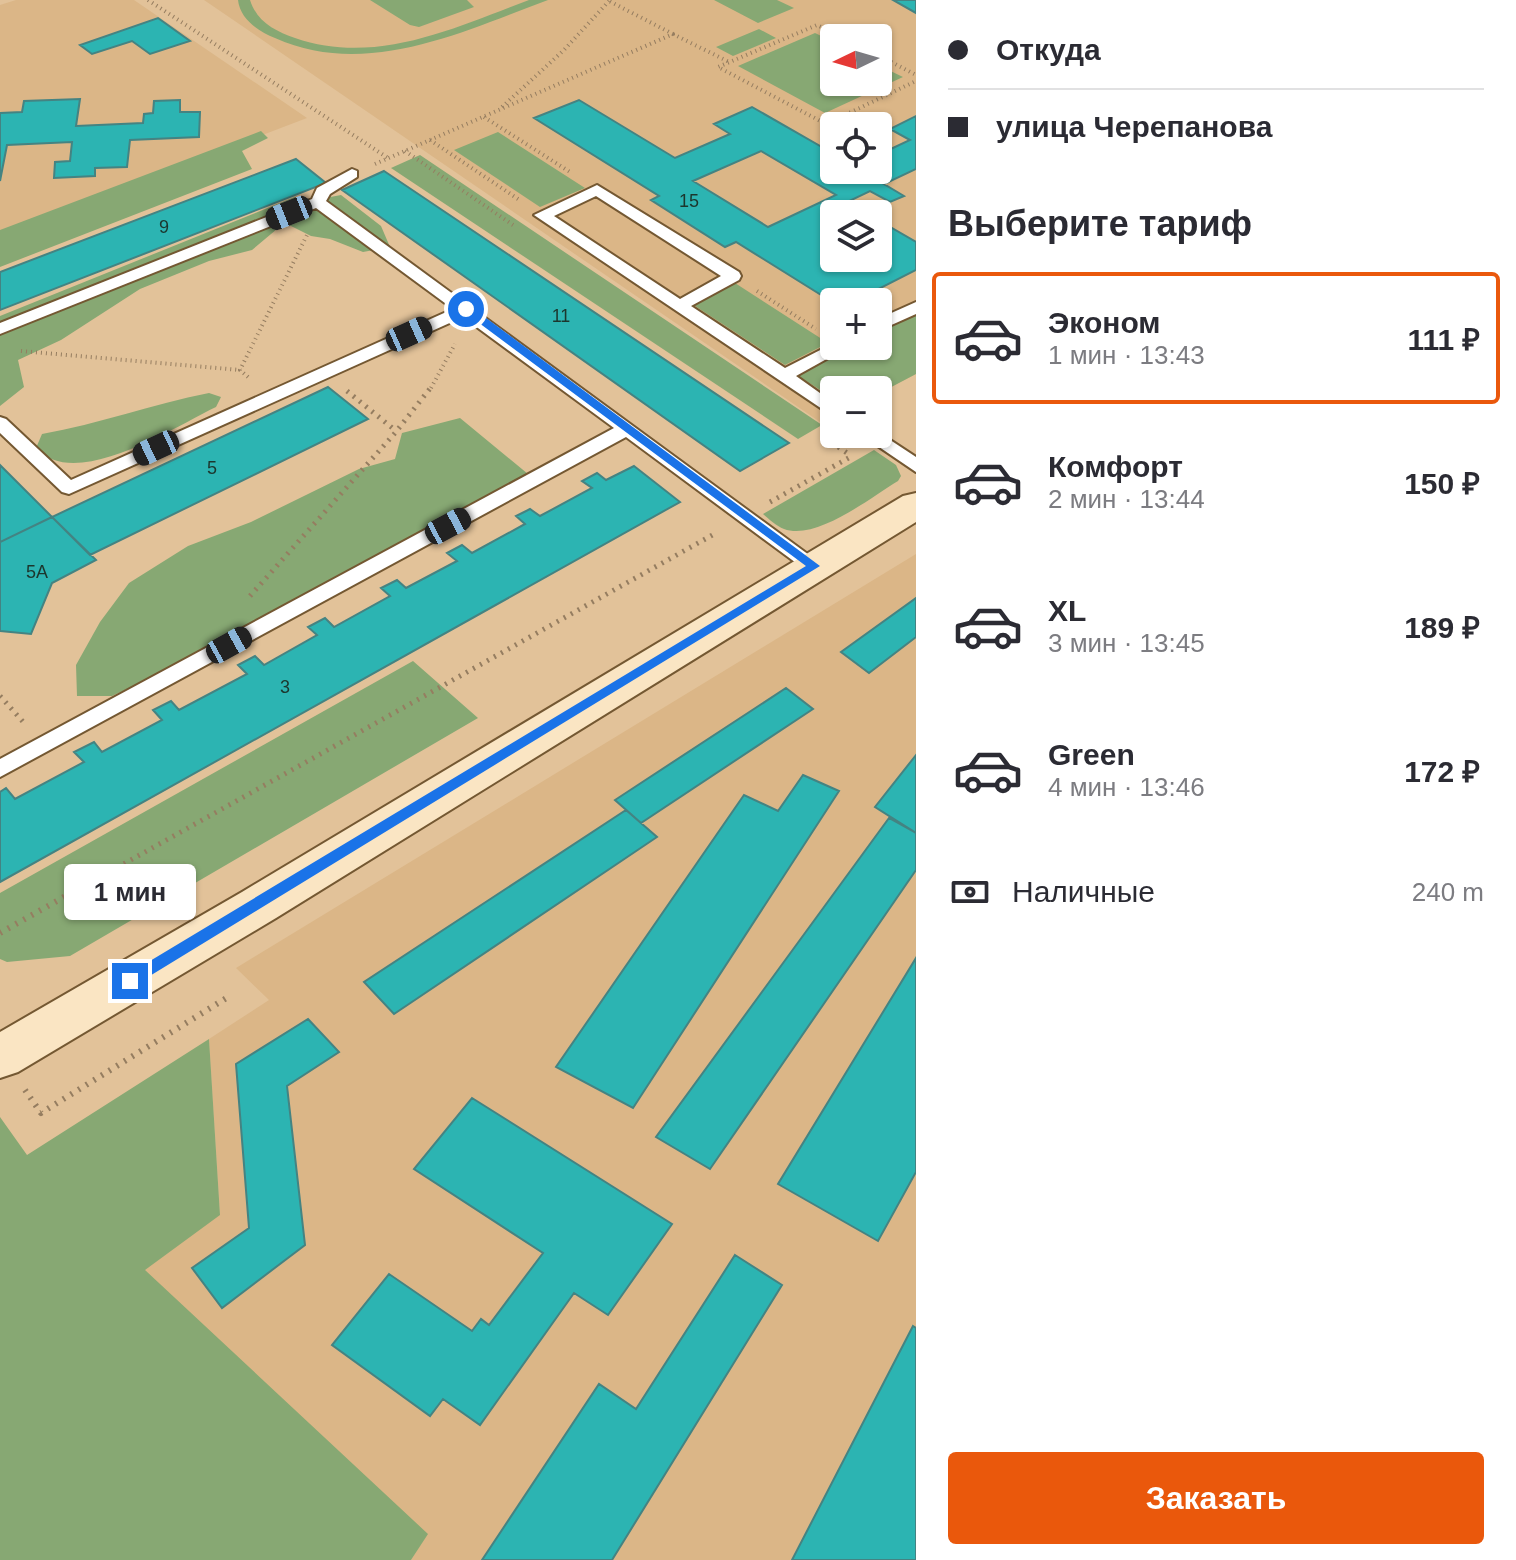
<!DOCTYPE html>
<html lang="ru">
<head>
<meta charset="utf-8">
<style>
  :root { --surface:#fff; --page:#f7f7f7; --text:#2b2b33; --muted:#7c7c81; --line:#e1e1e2; --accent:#ea580c }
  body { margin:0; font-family:Arial,sans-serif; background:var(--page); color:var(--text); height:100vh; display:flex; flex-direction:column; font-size:30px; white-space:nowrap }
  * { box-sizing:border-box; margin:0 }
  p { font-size:26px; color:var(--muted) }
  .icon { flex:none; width:44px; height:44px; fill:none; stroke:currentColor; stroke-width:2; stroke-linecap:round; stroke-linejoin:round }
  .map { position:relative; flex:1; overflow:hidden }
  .drawer { display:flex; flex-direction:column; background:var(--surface); width:600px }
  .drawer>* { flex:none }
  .banner { display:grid; align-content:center; height:176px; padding:0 32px; background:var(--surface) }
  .needle { width:52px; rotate:265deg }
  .controls { position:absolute; left:820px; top:24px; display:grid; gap:16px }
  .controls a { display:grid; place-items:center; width:72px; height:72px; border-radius:8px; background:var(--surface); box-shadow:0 2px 6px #0004; font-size:40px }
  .end { position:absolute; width:36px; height:36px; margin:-18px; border:10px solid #1a73e8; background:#fff; box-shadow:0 0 0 4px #fff }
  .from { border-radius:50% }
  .bubble { position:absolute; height:56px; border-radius:8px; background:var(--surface); box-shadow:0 2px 6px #0004; font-size:26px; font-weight:800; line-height:56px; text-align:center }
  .car { position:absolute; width:24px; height:48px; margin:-24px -12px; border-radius:10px; box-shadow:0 0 6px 2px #0007; background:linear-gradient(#222 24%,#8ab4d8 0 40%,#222 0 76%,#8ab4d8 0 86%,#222 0) }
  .banner b { display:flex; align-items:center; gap:28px; height:76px; font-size:30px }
  .banner b+b { border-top:2px solid var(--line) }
  .banner i { width:20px; height:20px; background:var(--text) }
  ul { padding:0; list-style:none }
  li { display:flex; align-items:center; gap:24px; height:132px; margin:0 16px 12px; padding:0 16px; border:4px solid transparent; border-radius:8px }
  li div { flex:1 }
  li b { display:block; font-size:30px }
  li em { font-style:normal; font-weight:800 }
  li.active { border-color:var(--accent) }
  li>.icon { width:72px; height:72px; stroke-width:1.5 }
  h2 { padding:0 32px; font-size:36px; line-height:96px }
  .pay { display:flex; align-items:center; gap:20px; height:88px; padding:0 32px; font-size:30px }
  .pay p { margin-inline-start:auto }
  .action { display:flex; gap:16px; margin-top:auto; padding:16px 32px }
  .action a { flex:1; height:92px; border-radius:8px; background:var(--accent); color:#fff; font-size:32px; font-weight:800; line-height:92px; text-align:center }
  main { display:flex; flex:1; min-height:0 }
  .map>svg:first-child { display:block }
</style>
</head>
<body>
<main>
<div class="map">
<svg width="916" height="1560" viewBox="0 0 916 1560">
  <rect width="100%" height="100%" fill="#e2c299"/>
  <path fill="#dbb687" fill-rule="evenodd" d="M16 0H134L307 118 0 236V5Z
    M204 0H916V374L878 394V390H834V418L823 424ZM834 38H878V82H834ZM834 126H878V170H834ZM834 214H878V258H834ZM834 302H878V346H834Z
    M916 554V1560H411L427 1534 144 1270 220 1214 209 1039 269 1000 236 968Z"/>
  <path fill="#87a873" d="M238 0H250C257 22 275 31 295 38 376 66 454 28 529 0H548C462 32 366 79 275 38 258 31 240 19 238 0Z
    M370 0H467L474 7 419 27 410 25Z
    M714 0H777L794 8 758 23Z
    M759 29 776 38 733 56 716 47Z
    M815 33 834 42V82H878V65L903 77 825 113 738 66Z
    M261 131 268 138 242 151 252 169 0 267V230Z
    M498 132 585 188 540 207 454 150Z
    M420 155 822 425 798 439 391 168Z
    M341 195 381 226 390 247 363 252 330 239 311 236 289 225 277 229 252 250 209 261 140 289 61 340 18 360 24 387 0 406V316L295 197 304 202Z
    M735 283 828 343 785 365 692 304Z
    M916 313V374L878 394V390H834V399L797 375 853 346H878V333Z
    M209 393 221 397 216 407C174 427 75 492 36 448L42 434C99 424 152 404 209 393Z
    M460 418 528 474 198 655 112 696H77L76 665 100 622 129 583 188 546 251 522 359 469 395 459 402 433Z
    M874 450 896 465 901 476 898 481C870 498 816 541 784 529 776 526 769 519 763 514Z
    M413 661 478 718 70 956 7 962 0 959V893Z
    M209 1039 220 1215 145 1270 428 1534 411 1560H0V1117L27 1155Z"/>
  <path fill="#2cb4b2" stroke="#448382" stroke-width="2" fill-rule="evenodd" d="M893 0H916V13Z
    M158 18 190 41 150 54 132 41 92 54 80 45Z
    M80 99 76 126 143 123 144 114 153 113 154 101 180 100V112H200L199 137 130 140 127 167 95 168V176L54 178 55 162 70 161 72 142 7 145 0 181V113L22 112 24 101Z
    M579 100 675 158 730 134 714 124 752 107 834 154V170H878V155L910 140 890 129 916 116V169L884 184 904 196 890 202 870 191 847 202 868 214H834V258H878V220L916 242V270L853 302 834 303 736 242 725 247 651 200 659 196 534 118ZM761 151 836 195 768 227 693 181Z
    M296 159 326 183 0 310V272Z
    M384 171 789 443 740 471 342 190Z
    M328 387 368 419 90 555 52 517Z
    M0 465 52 517 0 542Z
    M634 466 680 502 0 882V792L6 788 15 799 84 762 74 752 94 742 102 752 162 720 153 710 171 701 179 710 247 674 238 665 255 656 264 665 317 635 308 627 325 618 334 627 390 596 381 588 397 580 406 588 457 561 447 553 462 545 472 553 525 524 516 516 530 509 540 516 592 488 582 481 597 473 606 480Z
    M52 517 96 560 52 583 31 634 0 631V542Z
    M916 598V637L869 673 841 652Z
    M786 688 813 709 641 823 615 800Z
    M916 755V833L875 807Z
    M803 775 839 791 633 1108 556 1067 744 795 778 811Z
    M626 810 657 837 394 1014 364 982Z
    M889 818 916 833V870L710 1169 656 1137Z
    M916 958V1172L878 1241 778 1184Z
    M308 1019 339 1052 287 1086 305 1245 222 1308 192 1268 249 1228 236 1064Z
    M472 1098 672 1224 608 1315 574 1293 480 1425 443 1399 430 1416 332 1345 389 1274 472 1331 481 1319 489 1325 543 1253 414 1169Z
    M735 1255 782 1285 612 1560H482L599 1384 636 1409Z
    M913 1326 916 1328V1560H792Z"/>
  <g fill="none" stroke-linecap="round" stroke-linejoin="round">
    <g stroke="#745832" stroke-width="4">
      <path id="service" d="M352 169 357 171V177L330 194 326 201 824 566 814 573 807 571 626 437 0 777V759L614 428 463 317 69 494 62 492 0 433V417L6 419 71 480 453 309 316 208 0 334V323L312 199 317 188Z
        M597 185 739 272 741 276 739 280 691 306 785 368 834 343V346H850L796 376 834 403V417L534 215ZM596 196 721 276 680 299 554 216Z
        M916 302V314L878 331V319Z
        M878 432 916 457V472L860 434Z"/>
    </g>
    <g stroke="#745832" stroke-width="4">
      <path id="secondary" d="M916 493V522L276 918 18 1072 0 1078V1032L242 892 903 496Z"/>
    </g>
    <path stroke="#957d60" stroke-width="4" stroke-dasharray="1 4" stroke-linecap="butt" d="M148 0 388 158
      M673 34 729 62
      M843 38 817 25 718 67 826 124 916 81
      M878 55 916 75
      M502 107 564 50 609 1
      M484 117 570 172
      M430 140 521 201
      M405 151 513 225
      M375 164 673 34 607 0
      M757 291 816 329
      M21 351 240 370
      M248 377 240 370 307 235
      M431 388 455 344"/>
    <path stroke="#957d60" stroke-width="5" stroke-dasharray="2 6" stroke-linecap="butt" d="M347 391 396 431
      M825 438 847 453
      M770 502 852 456
      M250 596 395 433 432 386
      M0 696 25 724
      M68 895 716 533"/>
    <path stroke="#957d60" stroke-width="6" stroke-dasharray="2 7" stroke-linecap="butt" d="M0 933 71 893
      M25 1090 41 1113 228 997"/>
    <use href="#service" fill="#fff" fill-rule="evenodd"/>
    <use href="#secondary" fill="#fae5c3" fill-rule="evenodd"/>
  </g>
  <path fill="#1a73e8" d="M463 306H470L820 566 135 985H125V976L806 566 463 311Z"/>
  <g text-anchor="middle" stroke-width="6" stroke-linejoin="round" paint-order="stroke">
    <g font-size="18" fill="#1c362d">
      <text x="689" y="207">15</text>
      <text x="164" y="233">9</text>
      <text x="561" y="322">11</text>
      <text x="212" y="474">5</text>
      <text x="37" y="578">5А</text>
      <text x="285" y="693">3</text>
    </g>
  </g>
</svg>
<div class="controls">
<a><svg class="needle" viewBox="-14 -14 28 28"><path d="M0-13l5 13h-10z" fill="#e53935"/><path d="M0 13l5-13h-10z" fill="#7c7c81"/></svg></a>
<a><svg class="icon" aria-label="locate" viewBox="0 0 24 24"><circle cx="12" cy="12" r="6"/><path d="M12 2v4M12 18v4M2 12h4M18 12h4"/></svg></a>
<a><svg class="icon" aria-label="layers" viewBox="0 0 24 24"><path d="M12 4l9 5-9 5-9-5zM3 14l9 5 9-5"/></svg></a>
<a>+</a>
<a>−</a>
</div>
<i class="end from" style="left:466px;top:309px"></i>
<i class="end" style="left:130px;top:981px"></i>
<div class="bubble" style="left:64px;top:864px;width:132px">1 мин</div>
<i class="car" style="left:289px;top:213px;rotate:248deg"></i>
<i class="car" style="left:409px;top:334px;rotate:66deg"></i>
<i class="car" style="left:156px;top:448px;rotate:245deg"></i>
<i class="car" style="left:448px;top:526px;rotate:62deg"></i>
<i class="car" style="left:229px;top:645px;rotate:61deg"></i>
</div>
<section class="drawer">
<div class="banner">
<b><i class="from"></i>Откуда</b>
<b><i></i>улица Черепанова</b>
</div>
<h2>Выберите тариф</h2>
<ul>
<li class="active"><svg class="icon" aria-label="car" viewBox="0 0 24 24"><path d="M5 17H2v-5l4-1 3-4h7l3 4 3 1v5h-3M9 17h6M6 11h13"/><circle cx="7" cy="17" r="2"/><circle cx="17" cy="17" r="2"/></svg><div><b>Эконом</b><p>1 мин · 13:43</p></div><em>111 ₽</em></li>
<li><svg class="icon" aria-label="car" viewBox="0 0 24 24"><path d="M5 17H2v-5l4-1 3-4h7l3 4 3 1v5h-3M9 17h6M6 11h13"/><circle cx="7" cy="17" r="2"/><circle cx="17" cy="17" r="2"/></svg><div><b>Комфорт</b><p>2 мин · 13:44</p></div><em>150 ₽</em></li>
<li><svg class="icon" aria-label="car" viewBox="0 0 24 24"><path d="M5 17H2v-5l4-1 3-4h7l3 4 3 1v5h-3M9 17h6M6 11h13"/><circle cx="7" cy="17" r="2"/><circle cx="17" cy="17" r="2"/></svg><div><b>XL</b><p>3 мин · 13:45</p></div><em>189 ₽</em></li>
<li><svg class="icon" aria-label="car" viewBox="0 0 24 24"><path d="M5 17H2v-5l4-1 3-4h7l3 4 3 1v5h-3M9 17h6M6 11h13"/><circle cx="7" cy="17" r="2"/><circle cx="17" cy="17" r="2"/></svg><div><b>Green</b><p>4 мин · 13:46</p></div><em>172 ₽</em></li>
</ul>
<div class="pay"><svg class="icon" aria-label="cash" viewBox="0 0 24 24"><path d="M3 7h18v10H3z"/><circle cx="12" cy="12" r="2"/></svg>Наличные<p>240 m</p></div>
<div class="action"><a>Заказать</a></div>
</section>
</main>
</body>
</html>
